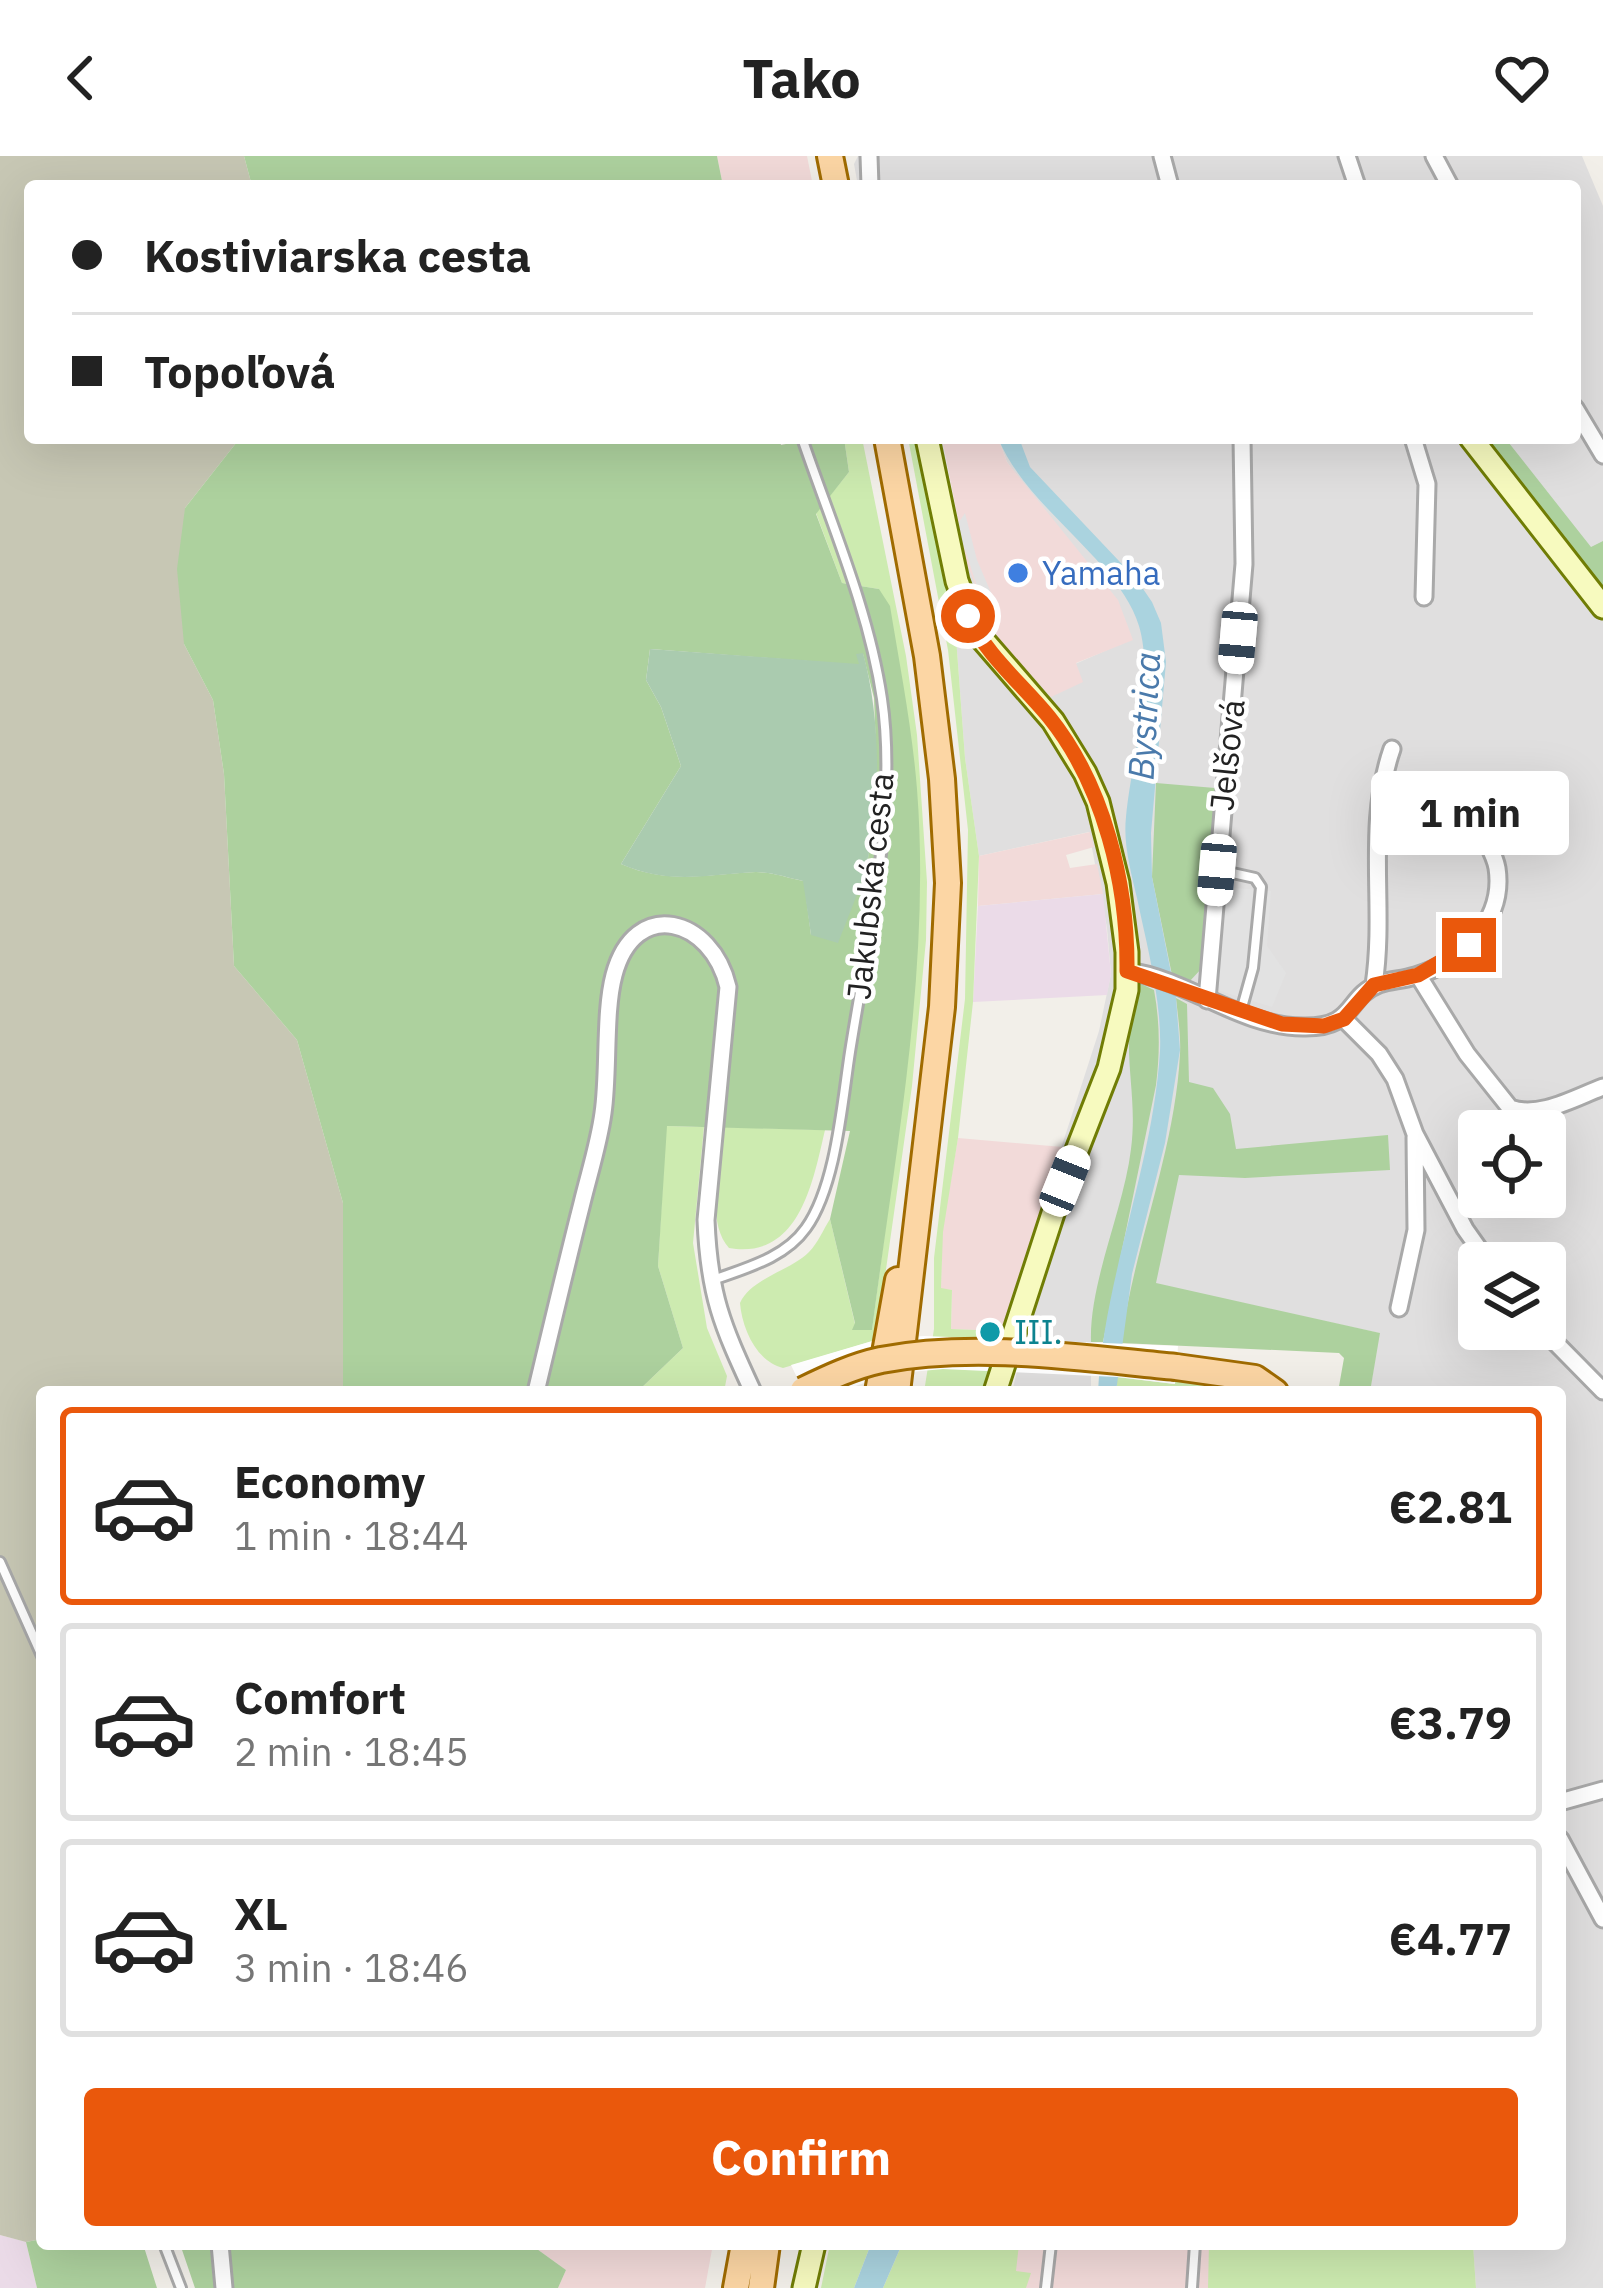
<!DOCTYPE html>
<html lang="en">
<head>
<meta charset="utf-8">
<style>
  :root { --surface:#fff; --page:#f6f6f6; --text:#222; --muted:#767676; --line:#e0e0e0; --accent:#ea580c }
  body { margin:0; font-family:"IBM Plex Sans",sans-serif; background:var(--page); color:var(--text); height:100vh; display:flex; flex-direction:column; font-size:45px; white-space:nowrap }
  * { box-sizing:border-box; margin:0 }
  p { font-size:39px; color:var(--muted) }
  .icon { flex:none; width:66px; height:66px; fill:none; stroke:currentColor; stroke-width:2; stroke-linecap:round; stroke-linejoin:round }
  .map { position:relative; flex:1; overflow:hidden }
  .details { position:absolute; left:36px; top:1230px; width:1530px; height:864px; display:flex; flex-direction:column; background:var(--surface); border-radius:12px; box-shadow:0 12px 48px #0002 }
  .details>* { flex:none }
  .top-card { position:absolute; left:24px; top:24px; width:1557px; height:264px; border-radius:12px; box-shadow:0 12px 48px #0002; display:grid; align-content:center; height:264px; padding:0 48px; background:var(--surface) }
  .tools { position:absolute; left:1458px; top:954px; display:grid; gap:24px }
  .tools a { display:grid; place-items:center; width:108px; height:108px; border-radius:12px; background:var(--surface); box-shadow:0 12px 48px #0002; font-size:60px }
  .end { position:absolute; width:54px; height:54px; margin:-27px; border:15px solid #ea580c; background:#fff; box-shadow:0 0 0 6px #fff }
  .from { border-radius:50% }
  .bubble { position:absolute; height:84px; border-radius:12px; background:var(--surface); box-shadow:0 12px 48px #0002; font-size:39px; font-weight:700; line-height:84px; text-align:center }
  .car { position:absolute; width:36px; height:72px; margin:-36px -18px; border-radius:15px; box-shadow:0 0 9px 3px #0007; background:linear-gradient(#fff 24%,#345 0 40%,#fff 0 76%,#345 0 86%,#fff 0) }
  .top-card b { display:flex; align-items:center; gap:42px; height:114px; font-size:45px }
  .top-card b+b { border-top:3px solid var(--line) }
  .top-card i { width:30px; height:30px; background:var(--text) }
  ul { padding:21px 0 0; list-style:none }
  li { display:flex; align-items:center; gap:36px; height:198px; margin:0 24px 18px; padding:0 24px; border:6px solid var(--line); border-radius:12px }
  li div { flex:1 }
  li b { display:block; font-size:45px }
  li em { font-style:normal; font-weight:700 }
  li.current { border-color:var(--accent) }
  li>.icon { width:108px; height:108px; stroke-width:1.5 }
  .primary-button { display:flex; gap:24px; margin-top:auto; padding:24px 48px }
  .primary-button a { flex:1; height:138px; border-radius:12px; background:var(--accent); color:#fff; font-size:48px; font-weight:700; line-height:138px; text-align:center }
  header { display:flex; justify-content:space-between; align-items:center; height:156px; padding:0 48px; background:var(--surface); font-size:54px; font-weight:700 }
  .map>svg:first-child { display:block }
</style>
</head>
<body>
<header><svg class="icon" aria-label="back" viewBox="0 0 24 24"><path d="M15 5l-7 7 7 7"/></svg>Tako<svg class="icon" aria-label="heart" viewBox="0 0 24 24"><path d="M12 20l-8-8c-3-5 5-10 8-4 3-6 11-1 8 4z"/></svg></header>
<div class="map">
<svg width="1603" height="2132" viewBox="0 0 1603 2132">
  <rect width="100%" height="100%" fill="#f2efe9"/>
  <path fill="#e0dfdf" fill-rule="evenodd" d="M858 0H1582L1603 50V2132H1476L1473 2088H1560V1236H1370L1379 1177 1155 1128 1091 1176V1236H1012L1026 1178 1002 1175 1099 875 1111 818 1107 772 1089 676 979 700 965 602 955 468 917 282H942L957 369 997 481 1012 499 1075 508 1132 483 1007 306 998 282H1575V30H858L854 8ZM1479 975H1545V1041H1479ZM1479 1107H1545V1173H1479Z"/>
  <path fill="#f2dad9" d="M717 0H807L813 30H723Z
    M942 282H998L1007 306 1118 444 1133 484 1076 507 1083 526 1051 541 997 481 967 408Z
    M1090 676 1094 691 1066 699 1070 712 1097 708 1103 738 978 750 979 700Z
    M958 982 1063 991 1002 1175 951 1173 952 1134 941 1133 942 1076Z
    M530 2088H713L705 2132H558L566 2114Z
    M969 2088H1225L1223 2132H955Z"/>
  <path fill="#ebdbe8" d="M1103 738 1111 818 1107 839 973 846 978 750Z
    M0 2079 26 2086 37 2132H0Z"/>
  <path fill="#c7c7b4" d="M0 0H244L252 30H30V282H240L185 352 184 488 213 544 224 618 234 810 297 884 343 1047V1236H42V2083L26 2086 0 2079Z"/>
  <path fill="#cdebb0" d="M844 282H862L906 500 917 579 927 726 926 784 912 930 876 1184 783 1212C757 1206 742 1173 740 1147 751 1122 790 1115 809 1096 818 1087 823 1074 830 1063L855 1168 872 1173 908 902 919 704 879 433 842 427 816 357 849 316Z
    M908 282H917L955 468 965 602 979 700 973 846 958 982 943 1076 941 1132 952 1134 951 1173 1002 1175 985 1236H924L934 1173V1102L965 843 968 674 948 494Z
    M666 970 704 971 693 1087 707 1172 727 1220 724 1236H637L683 1192 658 1110Z
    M725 971 825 974C813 1025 800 1104 729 1092 704 1064 721 1006 725 971Z
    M1117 1221 1174 1228 1175 1224 1233 1229 1249 1236H1117Z
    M830 2088H871L854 2132H821Z
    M902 2088H1019L1016 2115 1031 2117 1026 2132H883Z
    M1209 2088H1473L1476 2132H1208Z"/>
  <path fill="#add19e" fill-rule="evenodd" d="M244 0H717L723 30H252Z
    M240 282H779L781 289 815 282H844L849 316 816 358 842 427 879 433 890 450C900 511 912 571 917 633 931 813 895 996 872 1174H852L855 1167 830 1063 850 975 667 970 658 1110 683 1192 637 1236H343V1047L297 884 234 810 224 618 213 544 184 488 177 413 185 352ZM650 493 860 509 863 498 874 542 876 593 868 703 811 779 804 725C788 722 771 716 756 716 706 718 670 729 621 708L681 610 661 551 646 524Z
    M1482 282H1505L1591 391 1603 385V439Z
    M1156 627 1215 632 1202 812 1189 826 1172 819 1152 721Z
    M1139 827 1154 834C1160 866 1160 897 1156 929L1103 1186H1091C1089 1126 1124 1053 1131 993 1139 933 1117 888 1139 827Z
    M1176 842 1187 848 1189 926 1213 932 1230 958 1236 993 1388 979 1390 1014 1245 1022 1179 1019 1156 1127 1380 1177 1370 1236H1338L1344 1202 1339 1197 1121 1187C1134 1090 1175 996 1180 898 1181 880 1178 861 1176 842Z
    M42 2083V2088H143L157 2132H37L26 2086Z
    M180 2088H530L566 2114 558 2132H195Z"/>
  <path fill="#aacbaf" d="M650 493 859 508 856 498 863 497C880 558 882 644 867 706 860 734 848 761 838 787L811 779 803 725C788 722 771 716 755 716 705 719 669 729 621 708L681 610 661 551 646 524Z"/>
  <path fill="#e2e2e2" d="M965 357 977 404 995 446 987 461 957 369Z
    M1224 731 1271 735 1267 790 1286 817 1272 851 1217 834Z"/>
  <path fill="#aad3df" d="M998 282H1019L1030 311 1137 424 1152 446 1161 467 1166 506 1151 677 1152 721 1176 842 1180 894 1165 987 1132 1118 1116 1236H1098C1104 1120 1153 1011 1160 895 1162 845 1147 790 1137 742 1131 716 1123 688 1126 661 1131 606 1155 523 1139 470 1119 404 1027 353 998 282Z
    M871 2088H902L883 2132H854Z"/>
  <path fill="#fff" d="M924 1180 1178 1190 1175 1228 1117 1221 943 1213 889 1218 839 1236H804L791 1209 879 1183Z"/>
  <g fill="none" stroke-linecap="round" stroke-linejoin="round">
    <g stroke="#a9a9a9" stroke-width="14">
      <path id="lane" d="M1219 714 1255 722 1261 731 1253 812 1241 855
        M713 1124C746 1112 785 1102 806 1072 836 1030 842 948 850 896 867 788 898 652 882 543 869 454 831 367 802 282
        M0 1406 42 1500
        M164 2088 181 2132
        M1046 2132 1051 2088
        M1192 2132 1195 2088"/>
    </g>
    <g stroke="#a9a9a9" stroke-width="21">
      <path id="street" d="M869 0 870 30
        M1162 0 1170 30
        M1347 0 1357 30
        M1434 0 1450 30
        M1575 252 1603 299
        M1413 282 1427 328 1424 441
        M1127 815C1187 823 1241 871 1303 871 1357 872 1345 841 1379 828 1390 824 1403 824 1415 820 1462 806 1505 764 1497 712 1495 700 1488 689 1483 678
        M1418 819 1467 898 1510 952C1539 963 1576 941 1603 931
        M1374 829C1386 749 1365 671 1392 593
        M1207 844 1244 408 1242 282
        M1344 863 1379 898 1395 923 1415 978 1465 1073 1489 1107
        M1399 1152 1416 1074 1415 981
        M1542 1173 1603 1235
        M536 1236C551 1173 566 1110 582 1047 589 1018 599 987 603 957 609 917 604 856 614 819 635 740 712 762 728 831L706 1064C709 1139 722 1169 753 1236
        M1560 1646 1603 1634
        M1560 1683 1603 1763
        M220 2088 224 2132"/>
    </g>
    <g stroke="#707d05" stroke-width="27">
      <path id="secondary" d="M927 282 957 425 976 476 1053 565 1085 617 1098 646 1118 727 1127 796V834L1109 912 1056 1048 995 1236
        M1471 282 1603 451
        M804 2132 814 2088"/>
    </g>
    <g stroke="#a06b00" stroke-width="30">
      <path id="primary" d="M830 0 836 30
        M887 282 927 500 942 623 948 727 942 851 897 1236
        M1176 1211 1255 1222 1275 1236
        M878 1236 898 1124
        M736 2132 744 2088
        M761 2132 767 2088"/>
    </g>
    <use href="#lane" stroke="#fff" stroke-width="8"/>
    <use href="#street" stroke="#fff" stroke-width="15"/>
    <use href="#secondary" stroke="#f7fabf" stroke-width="21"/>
    <use href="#primary" stroke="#fcd6a4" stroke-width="24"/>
    <g stroke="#a06b00" stroke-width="30" stroke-linecap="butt">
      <path id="primary-bridge" d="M803 1234C828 1222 853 1210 881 1204 976 1186 1081 1202 1176 1211"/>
    </g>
    <use href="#primary-bridge" stroke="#fcd6a4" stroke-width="24"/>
  </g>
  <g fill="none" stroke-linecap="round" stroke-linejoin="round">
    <path stroke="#ea580c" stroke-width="15" d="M968 460C987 500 1021 527 1049 561 1104 629 1128 729 1127 815L1282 868 1324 870 1344 863 1374 829 1418 819 1469 789"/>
  </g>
  <circle fill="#3f7fe0" stroke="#fff" stroke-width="4.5" cx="1018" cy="417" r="12"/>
  <circle fill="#0f9aa8" stroke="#fff" stroke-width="4.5" cx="990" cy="1176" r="12"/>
  <g text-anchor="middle" stroke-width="9" stroke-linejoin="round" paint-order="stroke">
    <g font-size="33" fill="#366cbe" stroke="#fff" text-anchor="start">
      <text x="1042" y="429">Yamaha</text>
    </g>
    <g font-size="33" fill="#222" stroke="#fff">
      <text transform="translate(1227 599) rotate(-84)" y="12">Jelšová</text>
      <text transform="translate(870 730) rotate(-84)" y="12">Jakubská cesta</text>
    </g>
    <g font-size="33" fill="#0d838f" stroke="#fff" text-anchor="start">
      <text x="1014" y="1188">III.</text>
    </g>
    <g font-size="36" font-style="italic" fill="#4a7aab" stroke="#fff">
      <text transform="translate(1144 560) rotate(-87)" y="13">Bystrica</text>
    </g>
  </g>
</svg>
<div class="tools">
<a><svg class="icon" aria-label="locate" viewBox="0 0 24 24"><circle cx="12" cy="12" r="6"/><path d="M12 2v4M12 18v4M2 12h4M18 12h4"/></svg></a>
<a><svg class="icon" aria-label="layers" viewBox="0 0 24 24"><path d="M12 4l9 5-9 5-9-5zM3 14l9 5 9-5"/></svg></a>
</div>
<i class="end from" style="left:968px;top:460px"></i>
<i class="end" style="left:1469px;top:789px"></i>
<div class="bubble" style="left:1371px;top:615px;width:198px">1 min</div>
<i class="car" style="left:1238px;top:482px;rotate:185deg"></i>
<i class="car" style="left:1217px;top:714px;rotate:185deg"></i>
<i class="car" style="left:1065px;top:1025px;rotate:22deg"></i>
<div class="top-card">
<b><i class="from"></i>Kostiviarska cesta</b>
<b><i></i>Topoľová</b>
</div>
<section class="details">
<ul>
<li class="current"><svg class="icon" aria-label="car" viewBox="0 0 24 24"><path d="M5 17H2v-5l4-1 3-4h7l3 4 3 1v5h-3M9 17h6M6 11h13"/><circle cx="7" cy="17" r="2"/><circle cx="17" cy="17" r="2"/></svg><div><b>Economy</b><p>1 min · 18:44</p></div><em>€2.81</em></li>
<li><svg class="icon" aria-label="car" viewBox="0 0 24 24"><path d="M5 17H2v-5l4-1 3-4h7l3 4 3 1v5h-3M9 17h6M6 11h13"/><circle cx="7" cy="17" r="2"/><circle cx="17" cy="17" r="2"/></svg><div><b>Comfort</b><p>2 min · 18:45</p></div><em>€3.79</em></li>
<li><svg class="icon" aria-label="car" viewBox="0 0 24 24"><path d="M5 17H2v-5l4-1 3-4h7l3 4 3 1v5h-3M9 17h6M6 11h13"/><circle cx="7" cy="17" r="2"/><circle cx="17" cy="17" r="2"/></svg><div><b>XL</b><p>3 min · 18:46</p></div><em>€4.77</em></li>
</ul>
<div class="primary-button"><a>Confirm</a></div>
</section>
</div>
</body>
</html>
